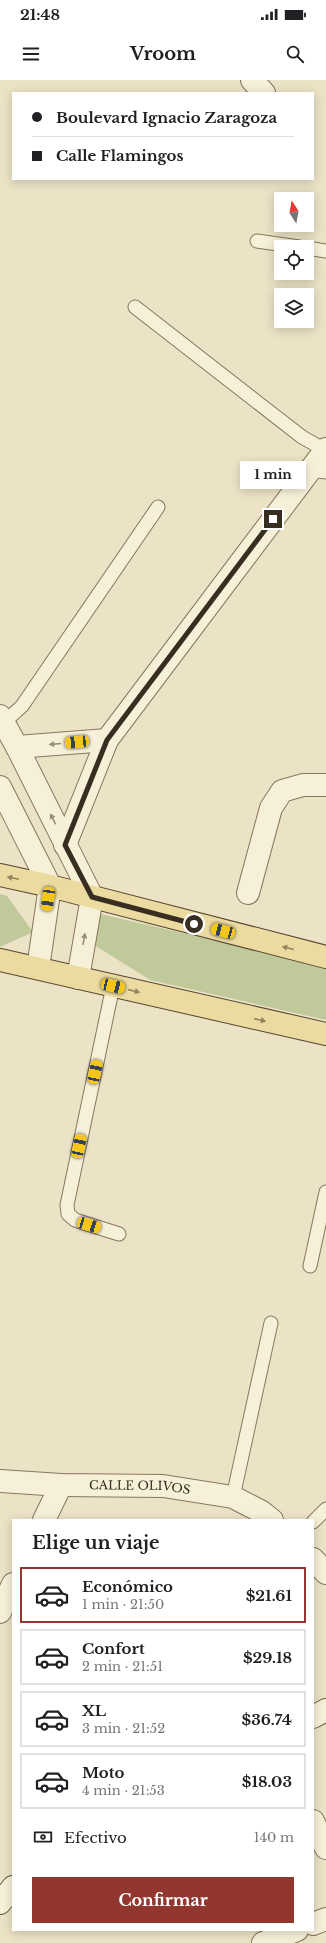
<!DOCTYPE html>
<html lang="es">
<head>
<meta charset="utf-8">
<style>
  :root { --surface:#fff; --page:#f2f2f2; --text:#202124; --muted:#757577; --line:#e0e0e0; --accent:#913730 }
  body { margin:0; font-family:"Libre Baskerville",serif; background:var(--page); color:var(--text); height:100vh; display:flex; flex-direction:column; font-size:15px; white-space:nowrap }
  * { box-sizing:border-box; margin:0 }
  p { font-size:13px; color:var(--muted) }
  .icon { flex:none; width:22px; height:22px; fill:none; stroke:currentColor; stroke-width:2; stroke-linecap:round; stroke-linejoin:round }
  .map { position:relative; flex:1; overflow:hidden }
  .drawer { position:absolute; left:12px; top:1439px; width:302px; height:412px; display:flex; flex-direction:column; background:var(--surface); border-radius:0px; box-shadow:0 2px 10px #0003 }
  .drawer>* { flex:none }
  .hud { position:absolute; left:12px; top:12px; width:302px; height:88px; border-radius:0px; box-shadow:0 2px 10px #0003; display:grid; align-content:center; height:88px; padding:0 20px; background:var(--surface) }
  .needle { width:26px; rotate:349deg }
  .tools { position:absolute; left:274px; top:112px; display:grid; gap:8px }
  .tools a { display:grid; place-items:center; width:40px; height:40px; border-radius:0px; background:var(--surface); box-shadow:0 2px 10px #0003; font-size:20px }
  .end { position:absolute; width:18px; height:18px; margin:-9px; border:5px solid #372d20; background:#fff; box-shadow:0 0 0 2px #fff }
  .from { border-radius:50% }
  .bubble { position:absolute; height:28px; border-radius:0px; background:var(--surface); box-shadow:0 2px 10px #0003; font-size:13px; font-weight:800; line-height:28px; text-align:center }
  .car { position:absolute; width:12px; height:24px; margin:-12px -6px; border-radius:5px; box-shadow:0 0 3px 1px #0007; background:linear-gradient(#f5c518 24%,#345 0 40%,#f5c518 0 76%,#345 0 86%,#f5c518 0) }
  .hud b { display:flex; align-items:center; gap:14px; height:38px; font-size:15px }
  .hud b+b { border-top:1px solid var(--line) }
  .hud i { width:10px; height:10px; background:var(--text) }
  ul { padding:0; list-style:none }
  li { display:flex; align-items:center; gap:12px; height:56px; margin:0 8px 6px; padding:0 12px; border:2px solid var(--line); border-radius:0px }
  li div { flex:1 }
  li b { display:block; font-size:15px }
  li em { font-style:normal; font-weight:800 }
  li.active { border-color:var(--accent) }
  li>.icon { width:36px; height:36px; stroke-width:1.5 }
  h2 { padding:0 20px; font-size:18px; line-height:48px }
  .pay { display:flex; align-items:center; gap:10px; height:44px; padding:0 20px; font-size:15px }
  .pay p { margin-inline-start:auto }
  .cta { display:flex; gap:8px; margin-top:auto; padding:8px 20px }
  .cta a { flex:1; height:46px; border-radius:0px; background:var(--accent); color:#fff; font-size:16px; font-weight:800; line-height:46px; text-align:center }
  .status { display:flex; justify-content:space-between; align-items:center; height:28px; padding:0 20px; background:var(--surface); direction:ltr }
  .status svg { height:11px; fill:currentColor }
  header { display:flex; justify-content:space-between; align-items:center; height:52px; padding:0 20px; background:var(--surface); font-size:18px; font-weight:800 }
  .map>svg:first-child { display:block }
</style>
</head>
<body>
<div class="status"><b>21:48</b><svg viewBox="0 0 49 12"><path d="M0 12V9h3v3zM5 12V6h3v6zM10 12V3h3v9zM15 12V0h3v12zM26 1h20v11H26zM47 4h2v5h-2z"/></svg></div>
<header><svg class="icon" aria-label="menu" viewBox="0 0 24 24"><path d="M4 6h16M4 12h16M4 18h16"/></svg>Vroom<svg class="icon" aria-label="search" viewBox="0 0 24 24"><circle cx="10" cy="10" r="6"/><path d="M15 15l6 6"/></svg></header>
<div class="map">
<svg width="326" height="1863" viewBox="0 0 326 1863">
  <rect width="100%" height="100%" fill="#ece3c6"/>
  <path fill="#c0c99a" d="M0 814 7 816 33 852 0 867Z
    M96 833 256 870 326 888V940L150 900 91 863Z"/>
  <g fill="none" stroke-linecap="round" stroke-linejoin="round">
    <g stroke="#86765d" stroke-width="15">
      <path id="lane" d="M257 161 299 167
        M307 168 326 171
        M135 227 302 357 325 370
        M310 390 326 392
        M0 646 22 626 158 427
        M113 906 67 1125 68 1134 75 1140 119 1154
        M310 1186 326 1112
        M233 1417 271 1243
        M313 1442 326 1429"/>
    </g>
    <g stroke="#86765d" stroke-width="24">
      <g id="street">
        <path d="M252 0 264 13"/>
        <path d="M0 636 17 667 92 817 78 898"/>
        <path d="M17 667 107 660"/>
        <path d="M0 707 50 806 38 888"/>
        <path d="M65 765 107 660 326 369"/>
        <path d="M248 813 271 728 282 711 303 705H326"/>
        <path id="s1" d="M0 1401 61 1405 163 1406 233 1417 262 1432 272 1440"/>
        <path d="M44 1440 61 1405"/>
        <path d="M313 1479 326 1493"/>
        <path d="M0 1532 13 1504"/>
        <path d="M313 1741 326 1768"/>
        <path d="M313 1844 326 1839"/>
        <path d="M263 1863 297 1850"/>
      </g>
    </g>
    <g stroke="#685740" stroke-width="24">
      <path id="secondary" d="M313 1637 326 1630
        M0 1823 13 1807"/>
    </g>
    <g stroke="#544431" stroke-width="24">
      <path id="primary" d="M0 795 50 806 326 877
        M0 880 326 954"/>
    </g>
    <use href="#lane" stroke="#f7f0d9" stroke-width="13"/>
    <use href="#street" stroke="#f7f0d9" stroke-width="22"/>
    <use href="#secondary" stroke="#f7f0d9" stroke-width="22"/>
    <use href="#primary" stroke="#ecdba0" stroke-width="22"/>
  </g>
  <defs><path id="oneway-solid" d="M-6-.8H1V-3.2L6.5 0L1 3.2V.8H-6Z"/></defs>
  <g fill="#978e7c">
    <use href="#oneway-solid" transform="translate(55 664) rotate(175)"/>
    <use href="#oneway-solid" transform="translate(53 739) rotate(-116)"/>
    <use href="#oneway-solid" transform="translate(84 859) rotate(-80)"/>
  </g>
  <g fill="#928460">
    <use href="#oneway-solid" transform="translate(13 798) rotate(-168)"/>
    <use href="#oneway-solid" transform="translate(288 868) rotate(-166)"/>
    <use href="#oneway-solid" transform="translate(134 911) rotate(13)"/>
    <use href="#oneway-solid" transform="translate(260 940) rotate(13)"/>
  </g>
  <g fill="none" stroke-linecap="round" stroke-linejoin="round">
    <path stroke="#372d20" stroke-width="5" d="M194 844 92 817 65 765 107 660 273 439"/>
  </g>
  <g text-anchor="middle" stroke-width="3.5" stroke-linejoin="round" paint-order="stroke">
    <g font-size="12" fill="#372d20" stroke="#f4edd5">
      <text dy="4" stroke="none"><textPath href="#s1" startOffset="140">CALLE OLIVOS</textPath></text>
    </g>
  </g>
</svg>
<div class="tools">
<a><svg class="needle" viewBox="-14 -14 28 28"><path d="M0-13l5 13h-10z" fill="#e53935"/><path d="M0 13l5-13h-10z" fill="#757577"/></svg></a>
<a><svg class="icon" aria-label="locate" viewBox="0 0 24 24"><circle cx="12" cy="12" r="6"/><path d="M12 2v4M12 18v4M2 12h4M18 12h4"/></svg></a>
<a><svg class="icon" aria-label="layers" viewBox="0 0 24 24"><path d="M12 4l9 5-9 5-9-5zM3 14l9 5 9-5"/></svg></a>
</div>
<i class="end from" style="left:194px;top:844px"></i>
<i class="end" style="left:273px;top:439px"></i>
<div class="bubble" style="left:240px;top:381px;width:66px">1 min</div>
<i class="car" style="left:77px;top:662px;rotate:265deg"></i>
<i class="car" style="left:48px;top:819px;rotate:188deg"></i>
<i class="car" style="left:223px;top:851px;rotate:285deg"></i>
<i class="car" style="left:113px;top:906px;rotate:103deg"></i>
<i class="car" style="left:95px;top:992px;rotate:12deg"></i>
<i class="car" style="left:79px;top:1066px;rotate:12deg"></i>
<i class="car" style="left:89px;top:1145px;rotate:107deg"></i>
<div class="hud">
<b><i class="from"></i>Boulevard Ignacio Zaragoza</b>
<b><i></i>Calle Flamingos</b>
</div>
<section class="drawer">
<h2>Elige un viaje</h2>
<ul>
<li class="active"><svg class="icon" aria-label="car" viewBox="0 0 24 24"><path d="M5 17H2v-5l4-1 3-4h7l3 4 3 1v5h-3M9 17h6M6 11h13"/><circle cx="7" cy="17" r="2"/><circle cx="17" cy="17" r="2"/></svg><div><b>Económico</b><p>1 min · 21:50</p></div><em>$21.61</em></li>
<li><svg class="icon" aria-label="car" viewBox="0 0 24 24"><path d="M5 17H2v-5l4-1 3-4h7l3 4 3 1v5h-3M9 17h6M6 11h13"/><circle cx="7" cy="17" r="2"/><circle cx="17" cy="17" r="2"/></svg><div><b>Confort</b><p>2 min · 21:51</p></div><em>$29.18</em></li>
<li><svg class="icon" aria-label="car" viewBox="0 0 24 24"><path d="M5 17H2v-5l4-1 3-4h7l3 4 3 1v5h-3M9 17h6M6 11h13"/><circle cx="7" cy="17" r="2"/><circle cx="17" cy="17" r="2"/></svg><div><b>XL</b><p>3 min · 21:52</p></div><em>$36.74</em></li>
<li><svg class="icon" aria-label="car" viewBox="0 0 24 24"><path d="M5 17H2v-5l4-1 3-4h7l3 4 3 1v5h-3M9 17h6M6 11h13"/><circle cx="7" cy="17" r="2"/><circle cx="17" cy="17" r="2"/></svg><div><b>Moto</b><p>4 min · 21:53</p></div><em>$18.03</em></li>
</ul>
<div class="pay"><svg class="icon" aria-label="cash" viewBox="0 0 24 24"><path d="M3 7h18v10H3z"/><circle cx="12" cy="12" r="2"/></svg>Efectivo<p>140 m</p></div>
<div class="cta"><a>Confirmar</a></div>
</section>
</div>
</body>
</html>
